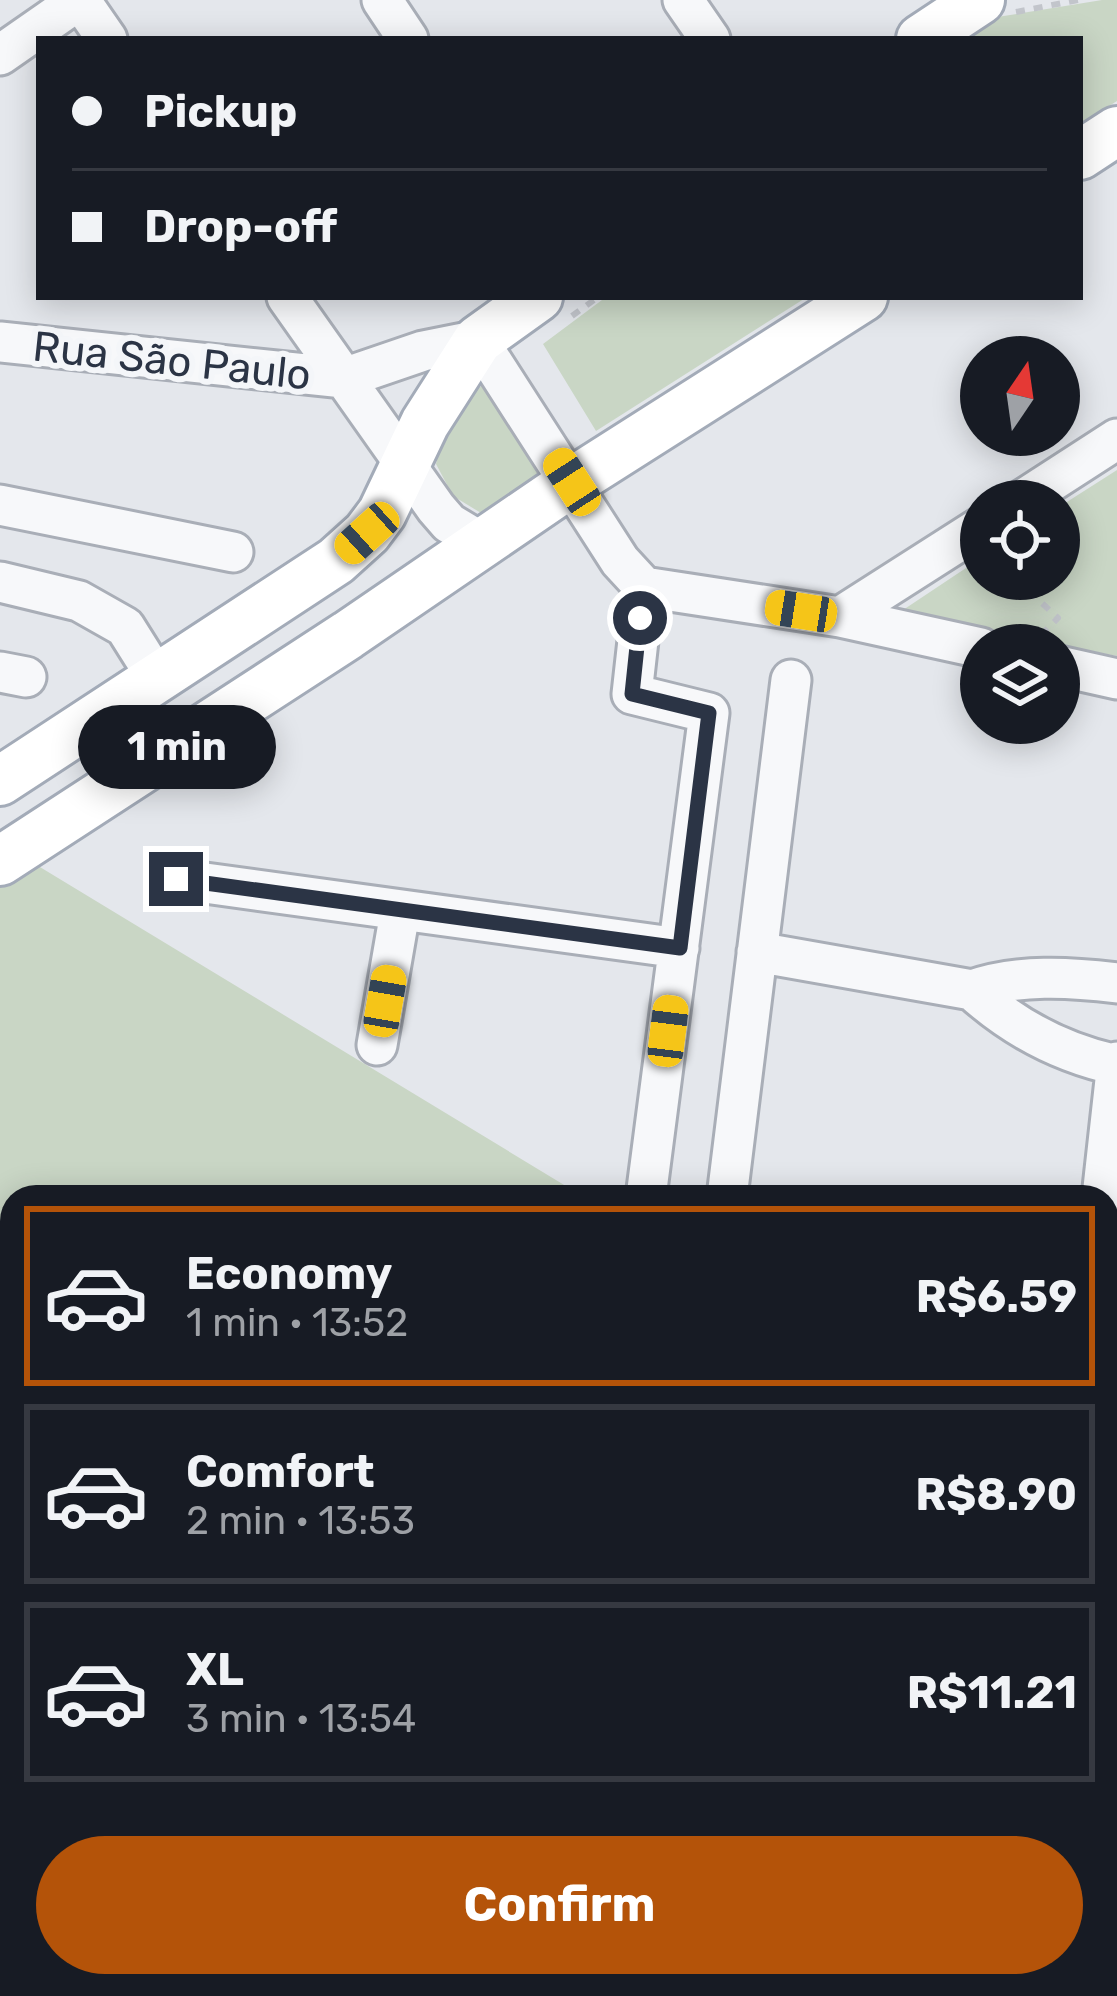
<!DOCTYPE html>
<html lang="en">
<head>
<meta charset="utf-8">
<style>
  :root { --surface:#171b24; --page:#242831; --text:#f1f3f6; --muted:#9ea1a6; --line:#363941; --accent:#b45309 }
  body { margin:0; font-family:Rubik,sans-serif; background:var(--page); color:var(--text); height:100vh; display:flex; flex-direction:column; font-size:45px; white-space:nowrap }
  * { box-sizing:border-box; margin:0 }
  p { font-size:39px; color:var(--muted) }
  .icon { flex:none; width:66px; height:66px; fill:none; stroke:currentColor; stroke-width:2; stroke-linecap:round; stroke-linejoin:round }
  .map { position:relative; flex:1; overflow:hidden }
  .sheet { position:absolute; left:0px; top:1185px; width:1119px; height:813px; display:flex; flex-direction:column; background:var(--surface); border-radius:36px 36px 0 0; box-shadow:0 6px 30px #0003 }
  .sheet>* { flex:none }
  .banner { position:absolute; left:36px; top:36px; width:1047px; height:264px; border-radius:0px; box-shadow:0 6px 30px #0003; display:grid; align-content:center; height:264px; padding:0 36px; background:var(--surface) }
  .needle { width:78px; rotate:13deg }
  .tools { position:absolute; left:960px; top:336px; display:grid; gap:24px }
  .tools a { display:grid; place-items:center; width:120px; height:120px; border-radius:50%; background:var(--surface); box-shadow:0 6px 30px #0003; font-size:60px }
  .end { position:absolute; width:54px; height:54px; margin:-27px; border:15px solid #2b3445; background:#fff; box-shadow:0 0 0 6px #fff }
  .from { border-radius:50% }
  .bubble { position:absolute; height:84px; border-radius:42px; background:var(--surface); box-shadow:0 6px 30px #0003; font-size:39px; font-weight:700; line-height:84px; text-align:center }
  .car { position:absolute; width:36px; height:72px; margin:-36px -18px; border-radius:15px; box-shadow:0 0 9px 3px #0007; background:linear-gradient(#f5c518 24%,#345 0 40%,#f5c518 0 76%,#345 0 86%,#f5c518 0) }
  .banner b { display:flex; align-items:center; gap:42px; height:114px; font-size:45px }
  .banner b+b { border-top:3px solid var(--line) }
  .banner i { width:30px; height:30px; background:var(--text) }
  ul { padding:21px 0 0; list-style:none }
  li { display:flex; align-items:center; gap:36px; height:180px; margin:0 24px 18px; padding:0 12px; border:6px solid var(--line); border-radius:0px }
  li div { flex:1 }
  li b { display:block; font-size:45px }
  li em { font-style:normal; font-weight:700 }
  li.on { border-color:var(--accent) }
  li>.icon { width:108px; height:108px; stroke-width:1.5 }
  .primary-button { display:flex; gap:24px; margin-top:auto; padding:24px 36px }
  .primary-button a { flex:1; height:138px; border-radius:72px; background:var(--accent); color:#fff; font-size:48px; font-weight:700; line-height:138px; text-align:center }
  .map>svg:first-child { display:block }
</style>
</head>
<body>
<div class="map">
<svg width="1117" height="1996" viewBox="0 0 1117 1996">
  <rect width="100%" height="100%" fill="#e4e7ec"/>
  <path fill="#c9d6c5" d="M1102 0H1117V101L1080 124V39H956L985 19Z
    M606 297H807L596 431 543 344Z
    M490 381 546 474 481 513 453 496 436 464C444 429 457 397 490 381Z
    M1117 470V656L897 614 981 558V579H1059V507Z
    M30 861 584 1197H12V1986H985L984 1996H0V882Z"/>
  <path fill="#bbc0ca" d="M463 1986H767L788 1996H457Z"/>
  <g fill="none" stroke-linecap="round" stroke-linejoin="round">
    <g stroke="#a9aeb7" stroke-width="45">
      <path id="minor" d="M80 0 107 39
        M382 0 408 39
        M683 0 710 39
        M0 55 79 0
        M287 297 436 508 449 523 484 544
        M0 342 344 378 423 351 478 340 620 561 644 587 840 617 981 648
        M1021 501 1117 439
        M0 505 233 552
        M0 582 79 601 125 627 157 678
        M644 587 632 694 709 713 646 1197
        M840 617 981 527
        M1059 666 1117 679
        M0 672 26 677
        M176 879 679 948
        M757 952 972 990C1018 974 1070 977 1117 983
        M972 990C1014 1028 1061 1053 1117 1065
        M377 1045 400 912
        M727 1197 791 680
        M1102 1197 1117 1062
        M1012 1996 1013 1986"/>
    </g>
    <g stroke="#a3abb8" stroke-width="54">
      <path id="major" d="M921 39 980 0
        M1080 155 1117 131
        M0 781 336 561 367 533 382 513 425 423 478 340 538 297
        M0 861 348 635 572 482 863 297"/>
    </g>
    <path stroke="#c2c5cb" stroke-width="6" stroke-dasharray="9 9" stroke-linecap="butt" d="M1016 12 1078 0
      M572 316 598 297
      M1016 579 1058 618 1041 635"/>
    <use href="#minor" stroke="#f7f8fa" stroke-width="39"/>
    <use href="#major" stroke="#fff" stroke-width="48"/>
  </g>
  <g fill="none" stroke-linecap="round" stroke-linejoin="round">
    <path stroke="#2b3445" stroke-width="15" d="M176 879 680 948 709 713 632 694 640 618"/>
  </g>
  <g text-anchor="middle" stroke-width="12" stroke-linejoin="round" paint-order="stroke">
    <g font-size="42" fill="#2b3445" stroke="#f4f6f9">
      <text transform="translate(172 360) rotate(6)" y="15">Rua São Paulo</text>
    </g>
  </g>
</svg>
<div class="tools">
<a><svg class="needle" viewBox="-14 -14 28 28"><path d="M0-13l5 13h-10z" fill="#e53935"/><path d="M0 13l5-13h-10z" fill="#9ea1a6"/></svg></a>
<a><svg class="icon" aria-label="locate" viewBox="0 0 24 24"><circle cx="12" cy="12" r="6"/><path d="M12 2v4M12 18v4M2 12h4M18 12h4"/></svg></a>
<a><svg class="icon" aria-label="layers" viewBox="0 0 24 24"><path d="M12 4l9 5-9 5-9-5zM3 14l9 5 9-5"/></svg></a>
</div>
<i class="end from" style="left:640px;top:618px"></i>
<i class="end" style="left:176px;top:879px"></i>
<div class="bubble" style="left:78px;top:705px;width:198px">1 min</div>
<i class="car" style="left:572px;top:482px;rotate:327deg"></i>
<i class="car" style="left:367px;top:533px;rotate:228deg"></i>
<i class="car" style="left:801px;top:611px;rotate:279deg"></i>
<i class="car" style="left:385px;top:1001px;rotate:10deg"></i>
<i class="car" style="left:668px;top:1031px;rotate:7deg"></i>
<div class="banner">
<b><i class="from"></i>Pickup</b>
<b><i></i>Drop-off</b>
</div>
<section class="sheet">
<ul>
<li class="on"><svg class="icon" aria-label="car" viewBox="0 0 24 24"><path d="M5 17H2v-5l4-1 3-4h7l3 4 3 1v5h-3M9 17h6M6 11h13"/><circle cx="7" cy="17" r="2"/><circle cx="17" cy="17" r="2"/></svg><div><b>Economy</b><p>1 min · 13:52</p></div><em>R$6.59</em></li>
<li><svg class="icon" aria-label="car" viewBox="0 0 24 24"><path d="M5 17H2v-5l4-1 3-4h7l3 4 3 1v5h-3M9 17h6M6 11h13"/><circle cx="7" cy="17" r="2"/><circle cx="17" cy="17" r="2"/></svg><div><b>Comfort</b><p>2 min · 13:53</p></div><em>R$8.90</em></li>
<li><svg class="icon" aria-label="car" viewBox="0 0 24 24"><path d="M5 17H2v-5l4-1 3-4h7l3 4 3 1v5h-3M9 17h6M6 11h13"/><circle cx="7" cy="17" r="2"/><circle cx="17" cy="17" r="2"/></svg><div><b>XL</b><p>3 min · 13:54</p></div><em>R$11.21</em></li>
</ul>
<div class="primary-button"><a>Confirm</a></div>
</section>
</div>
</body>
</html>
